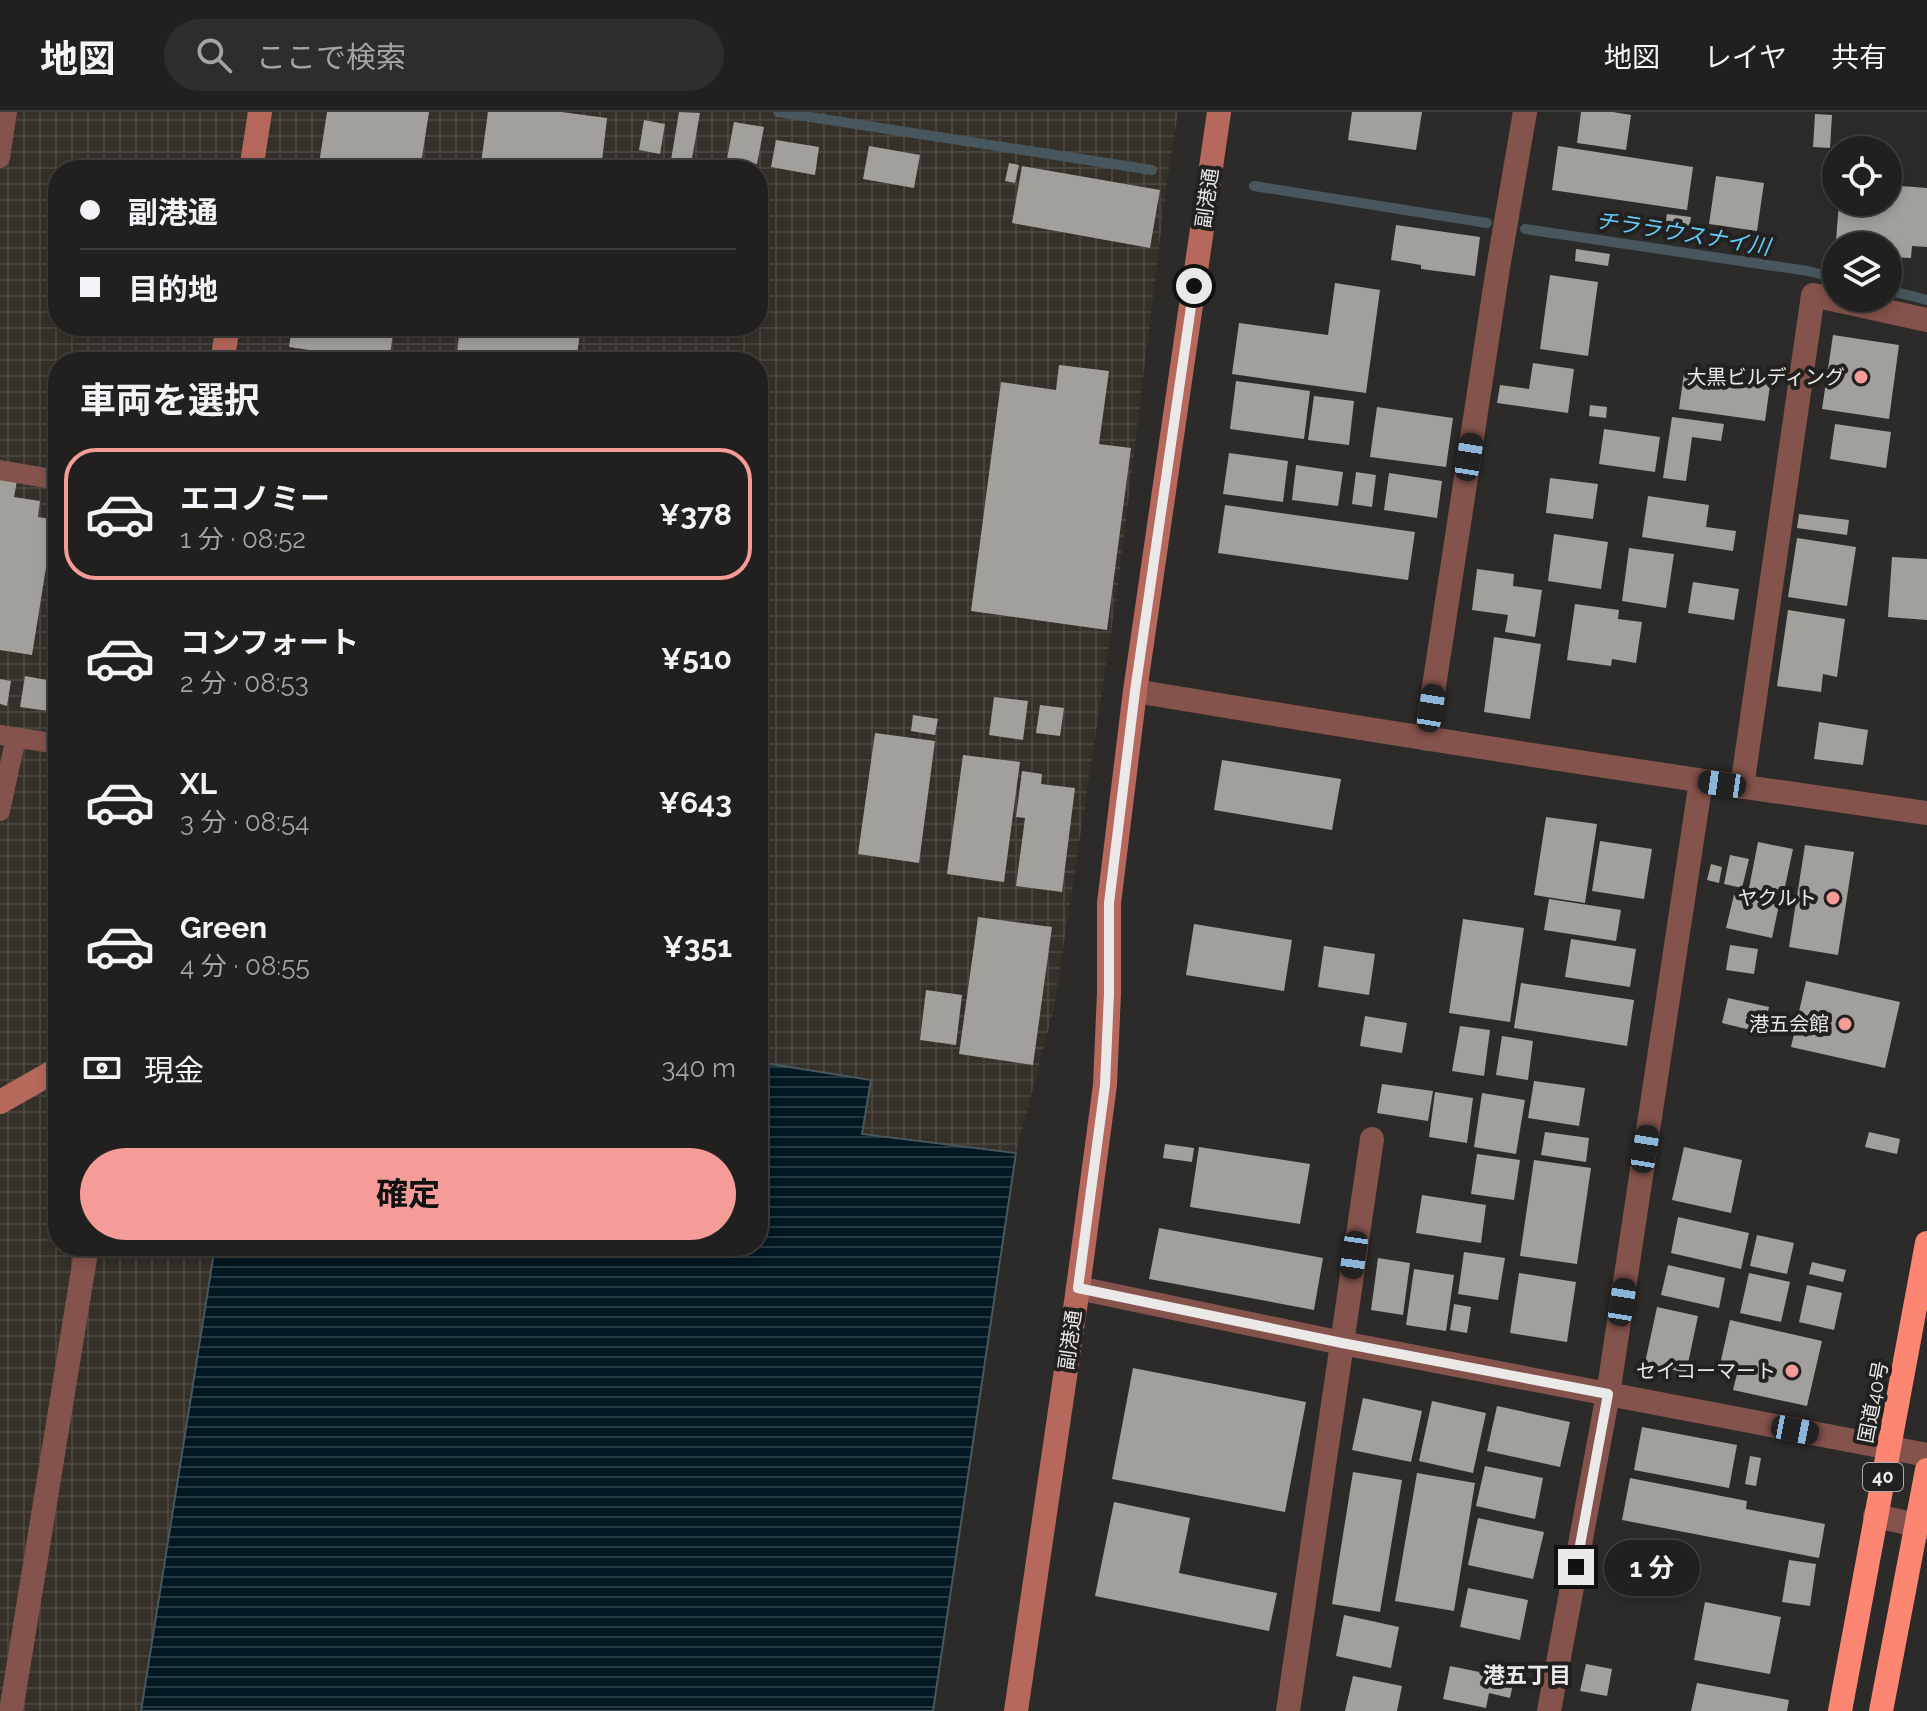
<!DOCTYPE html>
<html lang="ja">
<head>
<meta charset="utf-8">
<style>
  :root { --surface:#21201f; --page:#2d2d2c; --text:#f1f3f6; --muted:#a2a3a4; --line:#3e3e3d; --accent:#f59b98 }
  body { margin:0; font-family:Raleway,"Noto Sans JP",sans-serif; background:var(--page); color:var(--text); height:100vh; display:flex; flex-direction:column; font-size:30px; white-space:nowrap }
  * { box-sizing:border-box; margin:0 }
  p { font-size:26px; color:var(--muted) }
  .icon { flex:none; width:44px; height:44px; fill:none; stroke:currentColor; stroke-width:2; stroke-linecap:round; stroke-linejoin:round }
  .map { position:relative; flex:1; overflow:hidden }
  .sheet { position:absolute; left:48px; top:240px; width:720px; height:904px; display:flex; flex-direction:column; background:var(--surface); border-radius:32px; box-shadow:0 4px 12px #0003,0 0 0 2px var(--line) }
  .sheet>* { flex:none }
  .banner { position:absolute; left:48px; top:48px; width:720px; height:176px; border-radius:32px; box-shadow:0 4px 12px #0003,0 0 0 2px var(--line); display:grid; align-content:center; height:176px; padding:0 32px; background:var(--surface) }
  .tools { position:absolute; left:1822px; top:24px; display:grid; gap:16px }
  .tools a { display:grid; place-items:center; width:80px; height:80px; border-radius:50%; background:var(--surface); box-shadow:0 4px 12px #0003,0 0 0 2px var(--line); font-size:40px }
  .end { position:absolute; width:36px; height:36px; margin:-18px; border:10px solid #eae9e8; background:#111; box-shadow:0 0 0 4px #111 }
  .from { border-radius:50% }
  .bubble { position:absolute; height:56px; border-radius:28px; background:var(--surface); box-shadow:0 4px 12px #0003,0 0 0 2px var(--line); font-size:26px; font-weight:700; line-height:56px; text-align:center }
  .car { position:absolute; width:24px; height:48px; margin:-24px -12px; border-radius:10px; box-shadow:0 0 6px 2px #0007; background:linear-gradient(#222 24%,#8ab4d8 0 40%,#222 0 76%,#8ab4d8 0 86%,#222 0) }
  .banner b { display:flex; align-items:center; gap:28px; height:76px; font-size:30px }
  .banner b+b { border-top:2px solid var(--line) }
  .banner i { width:20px; height:20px; background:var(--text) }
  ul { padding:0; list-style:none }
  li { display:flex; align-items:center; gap:24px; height:132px; margin:0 16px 12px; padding:0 16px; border:4px solid transparent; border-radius:32px }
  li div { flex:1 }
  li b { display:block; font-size:30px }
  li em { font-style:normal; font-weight:700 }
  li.current { border-color:var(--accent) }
  li>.icon { width:72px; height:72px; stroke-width:1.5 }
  h2 { padding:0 32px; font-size:36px; line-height:96px }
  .pay { display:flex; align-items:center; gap:20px; height:88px; padding:0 32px; font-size:30px }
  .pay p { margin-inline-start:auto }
  .primary-button { display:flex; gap:16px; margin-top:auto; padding:16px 32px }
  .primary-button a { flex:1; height:92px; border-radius:48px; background:var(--accent); color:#111; font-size:32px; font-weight:700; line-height:92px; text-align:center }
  header { display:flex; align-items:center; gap:48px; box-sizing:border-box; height:112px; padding:0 40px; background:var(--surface); border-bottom:2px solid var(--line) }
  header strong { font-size:38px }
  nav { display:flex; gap:44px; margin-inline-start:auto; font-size:28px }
  .search { width:560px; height:72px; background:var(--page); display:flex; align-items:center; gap:20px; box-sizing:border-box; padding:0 28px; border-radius:44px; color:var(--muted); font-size:30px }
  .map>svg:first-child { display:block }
</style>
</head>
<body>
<header>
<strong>地図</strong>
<div class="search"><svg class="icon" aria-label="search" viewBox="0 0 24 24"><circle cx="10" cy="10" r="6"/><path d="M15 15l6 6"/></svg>ここで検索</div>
<nav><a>地図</a><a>レイヤ</a><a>共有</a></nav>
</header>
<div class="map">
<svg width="1927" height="1599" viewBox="0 0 1927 1599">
  <defs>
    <pattern id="industrial-grid" width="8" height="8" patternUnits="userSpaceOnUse" patternTransform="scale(2)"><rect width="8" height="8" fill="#353028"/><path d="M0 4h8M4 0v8" fill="none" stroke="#49443d"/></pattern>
    <pattern id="water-rules" width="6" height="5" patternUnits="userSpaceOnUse" patternTransform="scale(2)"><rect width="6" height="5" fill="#021822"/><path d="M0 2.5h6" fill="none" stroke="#273a42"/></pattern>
  </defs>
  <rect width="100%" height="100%" fill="#2c2b29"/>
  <path fill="url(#industrial-grid)" fill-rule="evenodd" d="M0 0H1178L1167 70 1117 481 1054 896 1016 1041 861 1022 871 968 758 950V250H58V1134H215L141 1599H0ZM58 58H758V214H58Z"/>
  <path fill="url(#water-rules)" stroke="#48575d" stroke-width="2" d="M758 950 871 968 862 1022 1016 1041 933 1599H141L215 1134H758Z"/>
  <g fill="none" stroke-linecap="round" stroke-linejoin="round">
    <path stroke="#48575d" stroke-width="10" d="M778 0 1152 58
      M1254 74 1487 111
      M1525 117 1808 159 1836 166
      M1888 178 1927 188"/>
  </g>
  <path fill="#a2a09d" d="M327 0H429L420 58H318Z
    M488 0H561L607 6 601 58H480Z
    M679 0 700 1 691 52 671 48Z
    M1352 0H1422L1416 38 1348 28Z
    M1581 0H1613L1631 3 1626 38 1577 31Z
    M1815 2 1832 3 1830 36 1813 35Z
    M644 8 665 12 660 42 639 38Z
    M734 10 764 15 757 52 727 47Z
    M776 28 819 35 815 63 771 55Z
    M869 34 920 43 914 76 863 67Z
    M1558 34 1693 55 1687 98 1552 78Z
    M1009 51 1019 53 1015 71 1005 69Z
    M1022 54 1160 78 1150 136 1012 111Z
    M1716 64 1764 71 1757 119 1709 112Z
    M1888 73 1927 76V135L1912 134 1911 146 1888 145V132L1836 129 1839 90H1888Z
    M1667 102 1691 105 1689 118 1665 114Z
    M1396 113 1480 125 1475 164 1421 157V153L1391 148Z
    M1576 137 1610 142 1608 154 1575 149Z
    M1550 163 1598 170 1588 244 1540 237Z
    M1335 171 1380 178 1366 281 1232 262 1239 211 1328 223Z
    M292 214H394L389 250 289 235Z
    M460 214H581L576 250H456Z
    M1833 223 1899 233 1889 307 1822 297Z
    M1533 251 1574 257 1568 301 1497 291 1500 273 1529 277Z
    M1059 253 1109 259 1099 332 1131 336 1107 518 971 499 1001 270 1056 278Z
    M1684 261 1770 273 1765 309 1679 297Z
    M1236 269 1310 279 1304 327 1230 317Z
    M1314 284 1354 289 1349 333 1308 328Z
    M1590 293 1607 295 1606 306 1589 304Z
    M1377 295 1453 306 1446 355 1370 345Z
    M1672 305 1724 312 1721 329 1692 325 1686 369 1663 366Z
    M1835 312 1891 320 1886 356 1830 347Z
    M1604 317 1660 325 1655 360 1599 352Z
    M1229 341 1288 349 1283 390 1223 382Z
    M1296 353 1343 360 1338 394 1292 388Z
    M1356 360 1376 363 1372 395 1352 392Z
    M1389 361 1442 369 1437 406 1384 398Z
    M1550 366 1598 372 1593 407 1546 401Z
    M0 367 17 369 14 385 40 389 38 405 58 408V458L46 456 32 543 0 538Z
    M1648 384 1709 393 1706 415 1736 419 1733 439 1642 425Z
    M1225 393 1415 420 1408 468 1218 441Z
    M1799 402 1849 408 1847 423 1797 416Z
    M1554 422 1608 430 1601 477 1548 469Z
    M1797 426 1856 435 1847 494 1788 485Z
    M1629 436 1674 442 1666 496 1622 489Z
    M1892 445 1927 447V508L1888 505Z
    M1477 457 1514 462 1513 474 1542 478 1535 525 1505 520 1508 503 1472 498Z
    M1693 470 1739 477 1734 508 1688 501Z
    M1575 492 1619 498 1618 507 1642 510 1636 551 1612 547 1611 554 1567 548Z
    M1788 498 1845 507 1837 565 1823 562 1821 580 1777 574Z
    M1494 525 1541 532 1530 607 1484 600Z
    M25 564 58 570 55 600 20 595Z
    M0 567 11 569 7 594 0 592Z
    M994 585 1028 589 1023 628 989 623Z
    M1040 593 1064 596 1060 624 1036 621Z
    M913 603 938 607 935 623 911 619Z
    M1819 610 1868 618 1863 653 1814 647Z
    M875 621 935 629 919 751 858 742Z
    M963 643 1020 650 1004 770 947 762Z
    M1222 648 1341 667 1332 718 1214 698Z
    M1022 659 1042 662 1041 672 1075 676 1062 780 1016 774 1025 706 1016 705Z
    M1546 705 1597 712 1585 791 1534 783Z
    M1600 729 1652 737 1644 787 1592 779Z
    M1758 730 1793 737 1783 784 1749 776Z
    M1805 733 1854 740 1838 843 1789 835Z
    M1730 743 1749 747 1742 776 1724 772Z
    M1711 752 1722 755 1719 771 1707 768Z
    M1734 783 1779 793 1772 826 1726 816Z
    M1549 787 1621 798 1616 829 1544 818Z
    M978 805 1052 815 1033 953 959 942Z
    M1463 807 1524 816 1510 910 1449 901Z
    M1194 812 1292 828 1284 879 1186 863Z
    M1571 827 1636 837 1630 875 1565 865Z
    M1730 833 1758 837 1754 862 1726 858Z
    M1324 834 1375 842 1369 883 1318 875Z
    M1806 869 1900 890 1885 956 1791 935Z
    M1521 871 1634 888 1627 934 1514 916Z
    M926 878 962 883 956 933 920 928Z
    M1728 886 1769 895 1763 921 1722 911Z
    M1365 904 1407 911 1402 941 1360 934Z
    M1460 914 1490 918 1484 964 1452 959Z
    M1502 924 1533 929 1528 968 1496 963Z
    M1534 969 1585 976 1579 1014 1528 1006Z
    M1382 972 1433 979 1428 1009 1377 1001Z
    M1435 980 1473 986 1467 1031 1429 1025Z
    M1482 981 1525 988 1516 1042 1474 1035Z
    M1545 1020 1589 1026 1586 1050 1541 1043Z
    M1869 1020 1900 1027 1897 1042 1865 1035Z
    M1165 1032 1194 1036 1192 1050 1163 1046Z
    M1199 1035 1310 1052 1300 1112 1190 1095Z
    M1684 1035 1742 1048 1731 1101 1672 1088Z
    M1477 1042 1520 1048 1514 1088 1471 1082Z
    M1534 1048 1591 1056 1577 1152 1520 1144Z
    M1422 1083 1486 1093 1481 1131 1416 1121Z
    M1678 1105 1749 1121 1741 1157 1671 1141Z
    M1159 1116 1323 1146 1314 1198 1149 1167Z
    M1757 1123 1794 1131 1787 1162 1750 1154Z
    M1464 1140 1505 1146 1498 1188 1458 1182Z
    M1378 1146 1410 1151 1403 1203 1371 1198Z
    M1812 1150 1846 1158 1843 1170 1809 1162Z
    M1668 1153 1725 1166 1719 1196 1661 1183Z
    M1414 1157 1454 1163 1446 1219 1406 1213Z
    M1519 1161 1576 1170 1567 1230 1510 1221Z
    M1749 1161 1790 1170 1781 1210 1740 1201Z
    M1807 1173 1842 1181 1834 1218 1799 1210Z
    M1454 1192 1471 1195 1467 1221 1450 1218Z
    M1657 1195 1698 1204 1686 1261 1645 1251Z
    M1730 1208 1822 1229 1807 1294 1733 1278 1737 1262 1719 1257Z
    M1133 1256 1306 1290 1285 1400 1112 1367Z
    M1363 1286 1422 1299 1411 1350 1352 1338Z
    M1432 1289 1486 1301 1473 1361 1419 1349Z
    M1497 1294 1570 1310 1560 1355 1487 1339Z
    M1642 1315 1737 1333 1729 1376 1634 1358Z
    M1750 1344 1761 1346 1756 1374 1745 1372Z
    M1485 1354 1543 1366 1535 1407 1476 1394Z
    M1353 1360 1402 1368 1380 1500 1332 1492Z
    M1417 1361 1475 1371 1454 1499 1395 1489Z
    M1630 1366 1747 1389 1746 1397 1825 1412 1819 1446 1622 1408Z
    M1114 1390 1190 1406 1179 1461 1277 1481 1269 1519 1095 1484Z
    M1478 1406 1544 1420 1533 1467 1468 1453Z
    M1789 1448 1816 1452 1810 1494 1782 1490Z
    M1468 1476 1528 1488 1520 1528 1460 1515Z
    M1705 1490 1781 1505 1770 1562 1694 1548Z
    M1344 1503 1399 1515 1391 1556 1336 1544Z
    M1586 1552 1612 1557 1607 1584 1580 1579Z
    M1450 1554 1514 1567 1510 1586 1489 1581 1486 1596 1443 1587Z
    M1353 1564 1402 1574 1397 1599H1345Z
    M1697 1571 1789 1588 1787 1599H1691Z"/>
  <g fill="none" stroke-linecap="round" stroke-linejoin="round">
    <path stroke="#84534b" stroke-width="20" d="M0 46 7 0
      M0 358 58 368
      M0 623 58 632
      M0 699 16 625"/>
    <path stroke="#84534b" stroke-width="24" d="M1135 579C1399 623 1662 664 1927 701
      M1426 627 1498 156 1525 0
      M1742 675 1813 183 1927 208
      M1078 1176 1342 1231 1927 1343
      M1875 1404 1927 1415
      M11 1599 87 1134
      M1288 1599 1372 1027
      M1549 1599 1608 1282 1701 669"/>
    <path stroke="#b5685b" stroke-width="24" d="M251 58 260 0
      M222 250 228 214
      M0 990 58 957
      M1016 1599 1078 1176 1105 973 1109 881V791L1135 579 1219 0"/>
    <path stroke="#fd8672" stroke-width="24" d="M1840 1599 1927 1131
      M1881 1599 1927 1358"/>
  </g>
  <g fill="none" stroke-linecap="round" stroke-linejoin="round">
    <path stroke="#eae9e8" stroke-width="10" d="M1194 174 1135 579 1109 791V881L1105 973 1078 1176 1342 1231 1608 1282 1576 1455"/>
  </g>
  <g fill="#f59b98" stroke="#23211f" stroke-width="3">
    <circle cx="1861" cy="265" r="8"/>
    <circle cx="1833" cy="786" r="8"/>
    <circle cx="1845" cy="912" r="8"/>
    <circle cx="1792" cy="1259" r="8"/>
  </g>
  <g text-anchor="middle" stroke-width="8" stroke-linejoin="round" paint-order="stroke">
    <rect fill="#23211f" stroke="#aeadac" stroke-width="2" x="1863" y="1351" width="40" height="28" rx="6"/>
    <g font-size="18" font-weight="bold" fill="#eae9e8">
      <text x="1883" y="1371">40</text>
    </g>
    <g font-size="20" fill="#eae9e8" stroke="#23211f">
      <text transform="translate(1207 86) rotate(-82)" y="7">副港通</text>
      <text transform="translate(1070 1228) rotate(-82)" y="7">副港通</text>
      <text transform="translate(1873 1290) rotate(-79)" y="7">国道40号</text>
    </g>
    <g font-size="20" fill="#eae9e8" stroke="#23211f" text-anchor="end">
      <text x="1845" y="272">大黒ビルディング</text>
      <text x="1817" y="793">ヤクルト</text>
      <text x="1829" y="919">港五会館</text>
      <text x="1776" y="1266">セイコーマート</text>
    </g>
    <g font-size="22" font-style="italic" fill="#61cefc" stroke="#23211f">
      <text transform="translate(1683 121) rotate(9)" y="8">チララウスナイ川</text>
    </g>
    <g font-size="22" font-weight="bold" fill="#eae9e8" stroke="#23211f">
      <text x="1527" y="1571">港五丁目</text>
    </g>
  </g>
</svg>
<div class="tools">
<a><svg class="icon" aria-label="locate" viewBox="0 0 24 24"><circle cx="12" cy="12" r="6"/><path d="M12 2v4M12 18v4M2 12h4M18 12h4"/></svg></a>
<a><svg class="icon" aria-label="layers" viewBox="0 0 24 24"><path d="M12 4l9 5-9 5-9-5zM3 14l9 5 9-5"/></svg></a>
</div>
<i class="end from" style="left:1194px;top:174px"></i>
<i class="end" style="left:1576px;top:1455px"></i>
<div class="bubble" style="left:1604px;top:1428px;width:96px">1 分</div>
<i class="car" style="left:1469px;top:345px;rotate:9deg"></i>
<i class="car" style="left:1431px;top:596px;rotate:9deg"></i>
<i class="car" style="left:1722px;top:672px;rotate:278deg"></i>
<i class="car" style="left:1645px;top:1037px;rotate:9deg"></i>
<i class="car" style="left:1354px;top:1143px;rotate:188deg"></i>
<i class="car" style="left:1622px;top:1190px;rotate:9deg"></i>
<i class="car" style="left:1795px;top:1318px;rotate:101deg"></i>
<div class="banner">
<b><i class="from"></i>副港通</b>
<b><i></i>目的地</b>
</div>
<section class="sheet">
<h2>車両を選択</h2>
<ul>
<li class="current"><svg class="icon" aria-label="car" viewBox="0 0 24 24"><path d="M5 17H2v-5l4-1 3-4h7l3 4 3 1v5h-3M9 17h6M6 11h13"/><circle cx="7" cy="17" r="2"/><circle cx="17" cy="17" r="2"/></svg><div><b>エコノミー</b><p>1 分 · 08:52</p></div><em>¥378</em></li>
<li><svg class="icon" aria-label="car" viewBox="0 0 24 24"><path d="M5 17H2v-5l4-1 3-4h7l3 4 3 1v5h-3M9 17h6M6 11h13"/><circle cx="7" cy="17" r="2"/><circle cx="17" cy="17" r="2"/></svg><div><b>コンフォート</b><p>2 分 · 08:53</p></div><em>¥510</em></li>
<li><svg class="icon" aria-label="car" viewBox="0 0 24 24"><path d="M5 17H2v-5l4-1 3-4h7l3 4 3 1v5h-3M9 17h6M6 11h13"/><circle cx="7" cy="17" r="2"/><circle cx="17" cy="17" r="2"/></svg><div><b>XL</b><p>3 分 · 08:54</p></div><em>¥643</em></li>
<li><svg class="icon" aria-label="car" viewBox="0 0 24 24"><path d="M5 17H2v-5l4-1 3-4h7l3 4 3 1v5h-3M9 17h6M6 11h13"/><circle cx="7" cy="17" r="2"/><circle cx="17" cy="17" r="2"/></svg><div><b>Green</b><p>4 分 · 08:55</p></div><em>¥351</em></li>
</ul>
<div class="pay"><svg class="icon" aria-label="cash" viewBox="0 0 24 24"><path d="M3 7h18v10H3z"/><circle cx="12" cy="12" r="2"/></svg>現金<p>340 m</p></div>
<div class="primary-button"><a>確定</a></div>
</section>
</div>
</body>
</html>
